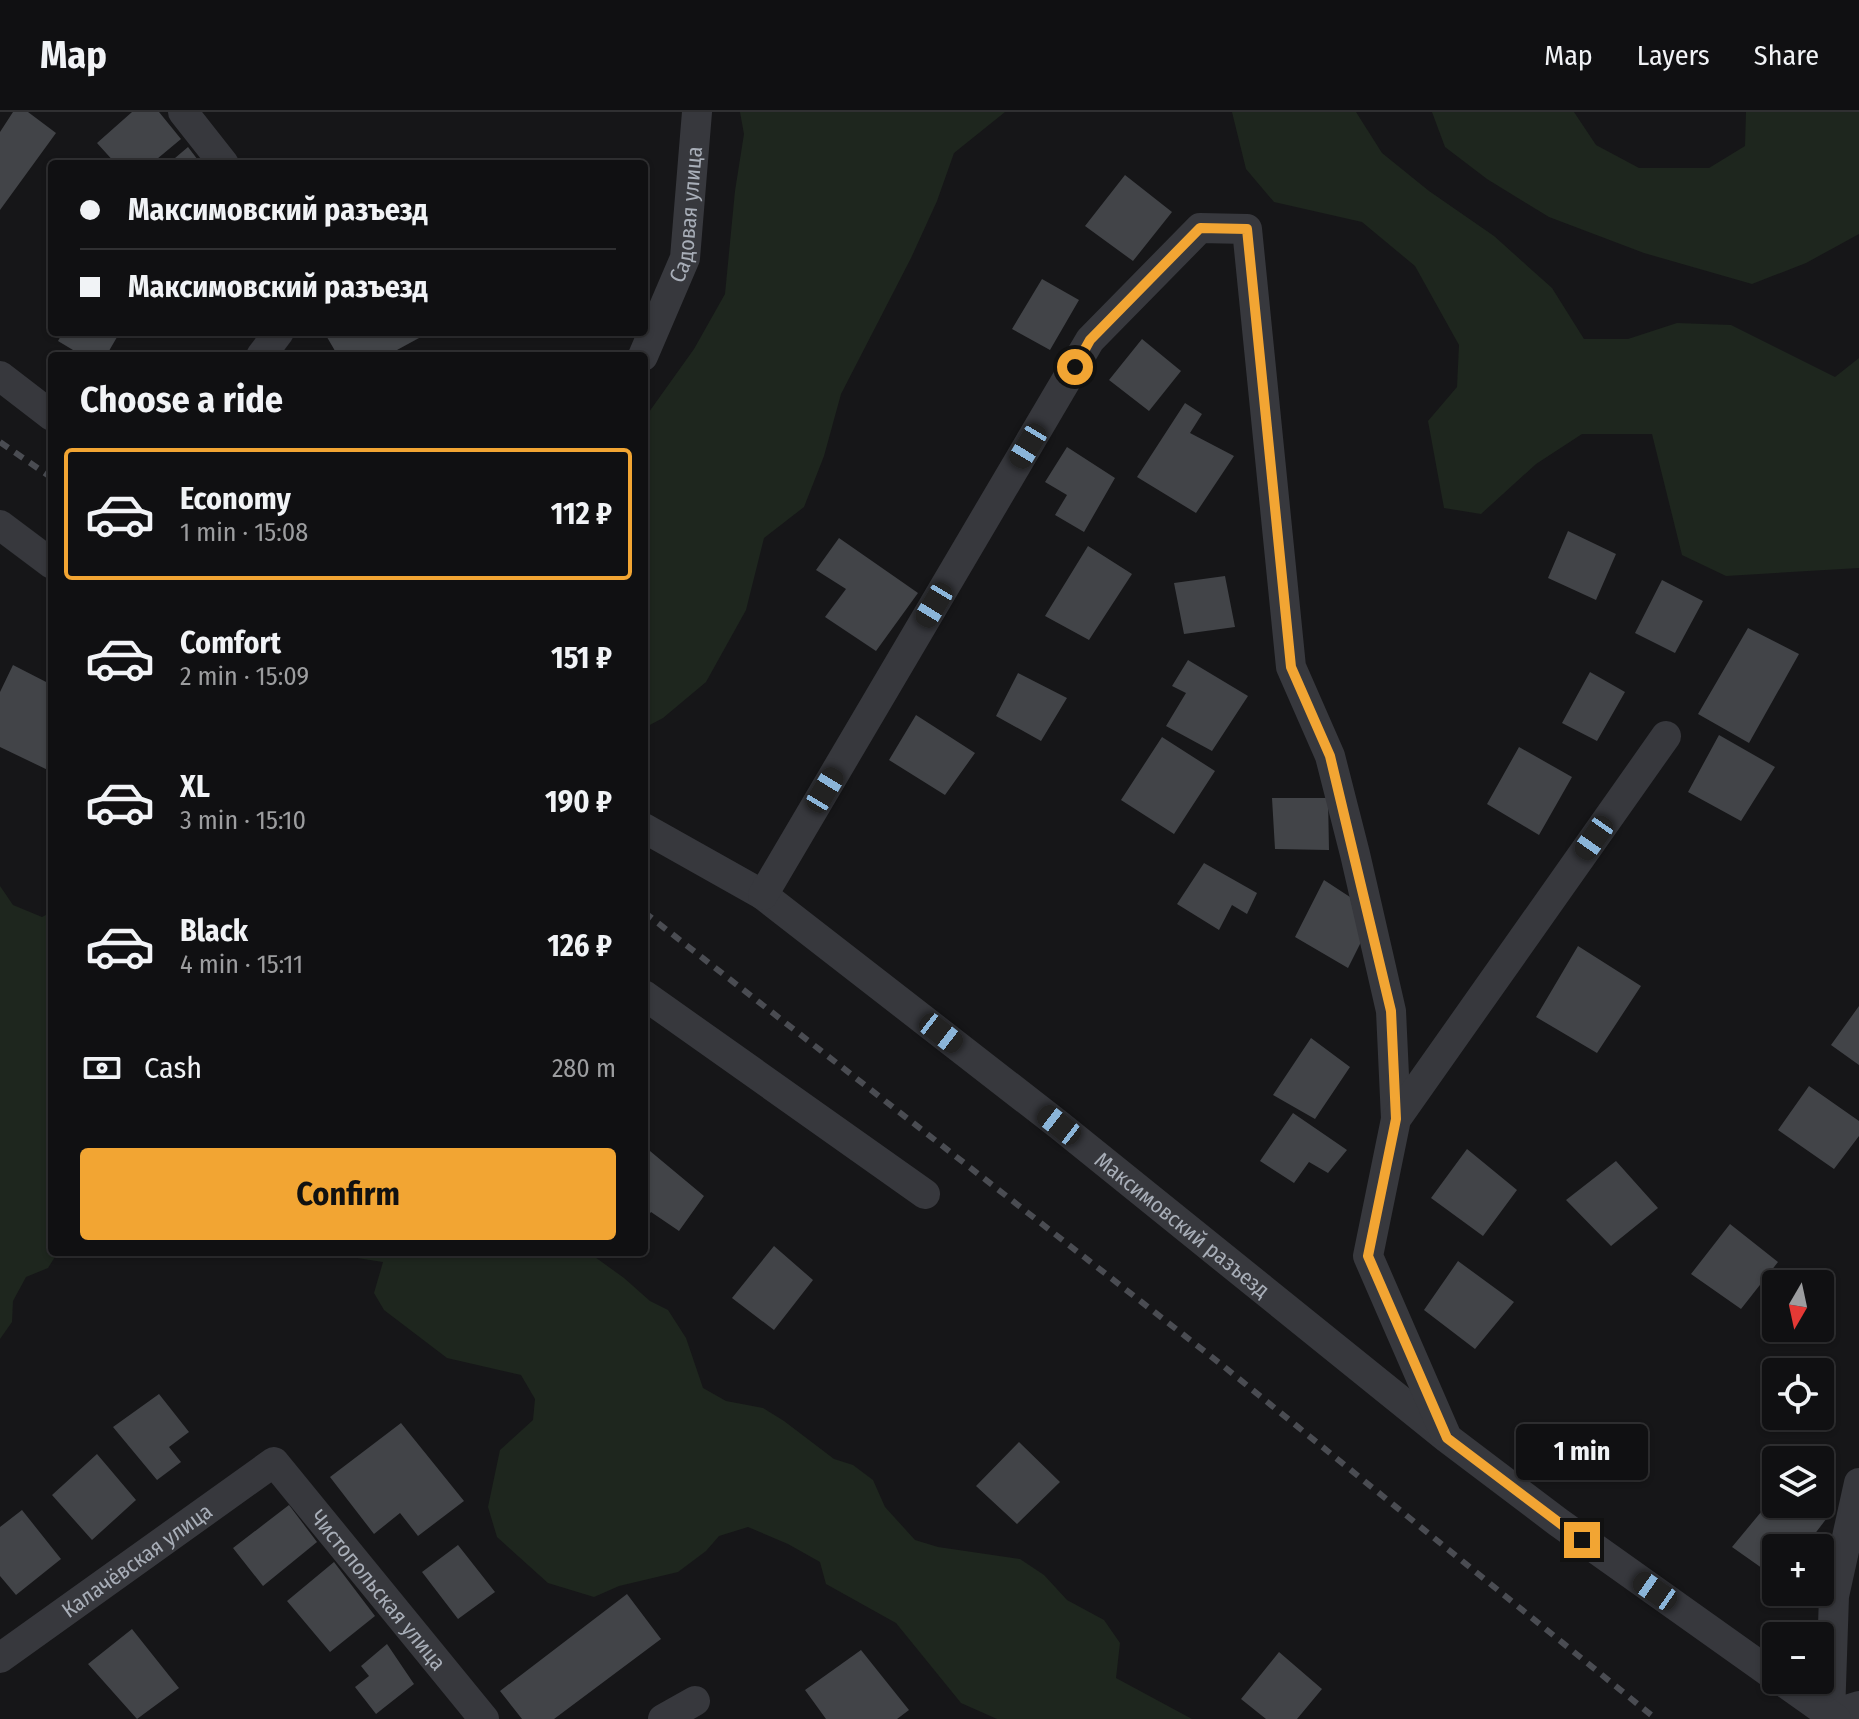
<!DOCTYPE html>
<html lang="en">
<head>
<meta charset="utf-8">
<style>
  :root { --surface:#101012; --page:#1e1e20; --text:#f1f3f6; --muted:#9c9d9f; --line:#303032; --accent:#f2a533 }
  body { margin:0; font-family:"Fira Sans Condensed",sans-serif; background:var(--page); color:var(--text); height:100vh; display:flex; flex-direction:column; font-size:30px; white-space:nowrap }
  * { box-sizing:border-box; margin:0 }
  p { font-size:26px; color:var(--muted) }
  .icon { flex:none; width:44px; height:44px; fill:none; stroke:currentColor; stroke-width:2; stroke-linecap:round; stroke-linejoin:round }
  .map { position:relative; flex:1; overflow:hidden }
  .drawer { position:absolute; left:48px; top:240px; width:600px; height:904px; display:flex; flex-direction:column; background:var(--surface); border-radius:8px; box-shadow:0 2px 6px #0004,0 0 0 2px var(--line) }
  .drawer>* { flex:none }
  .banner { position:absolute; left:48px; top:48px; width:600px; height:176px; border-radius:8px; box-shadow:0 2px 6px #0004,0 0 0 2px var(--line); display:grid; align-content:center; height:176px; padding:0 32px; background:var(--surface) }
  .needle { width:52px; rotate:189deg }
  .buttons { position:absolute; left:1762px; top:1158px; display:grid; gap:16px }
  .buttons a { display:grid; place-items:center; width:72px; height:72px; border-radius:8px; background:var(--surface); box-shadow:0 2px 6px #0004,0 0 0 2px var(--line); font-size:40px }
  .end { position:absolute; width:36px; height:36px; margin:-18px; border:10px solid #f2a533; background:#111; box-shadow:0 0 0 4px #111 }
  .from { border-radius:50% }
  .bubble { position:absolute; height:56px; border-radius:8px; background:var(--surface); box-shadow:0 2px 6px #0004,0 0 0 2px var(--line); font-size:26px; font-weight:700; line-height:56px; text-align:center }
  .car { position:absolute; width:24px; height:48px; margin:-24px -12px; border-radius:10px; box-shadow:0 0 6px 2px #0007; background:linear-gradient(#222 24%,#8ab4d8 0 40%,#222 0 76%,#8ab4d8 0 86%,#222 0) }
  .banner b { display:flex; align-items:center; gap:28px; height:76px; font-size:30px }
  .banner b+b { border-top:2px solid var(--line) }
  .banner i { width:20px; height:20px; background:var(--text) }
  ul { padding:0; list-style:none }
  li { display:flex; align-items:center; gap:24px; height:132px; margin:0 16px 12px; padding:0 16px; border:4px solid transparent; border-radius:8px }
  li div { flex:1 }
  li b { display:block; font-size:30px }
  li em { font-style:normal; font-weight:700 }
  li.active { border-color:var(--accent) }
  li>.icon { width:72px; height:72px; stroke-width:1.5 }
  h2 { padding:0 32px; font-size:36px; line-height:96px }
  .pay { display:flex; align-items:center; gap:20px; height:88px; padding:0 32px; font-size:30px }
  .pay p { margin-inline-start:auto }
  .primary-button { display:flex; gap:16px; margin-top:auto; padding:16px 32px }
  .primary-button a { flex:1; height:92px; border-radius:8px; background:var(--accent); color:#111; font-size:32px; font-weight:700; line-height:92px; text-align:center }
  header { display:flex; align-items:center; gap:48px; box-sizing:border-box; height:112px; padding:0 40px; background:var(--surface); border-bottom:2px solid var(--line) }
  header strong { font-size:38px }
  nav { display:flex; gap:44px; margin-inline-start:auto; font-size:28px }
  .map>svg:first-child { display:block }
</style>
</head>
<body>
<header>
<strong>Map</strong>
<nav><a>Map</a><a>Layers</a><a>Share</a></nav>
</header>
<div class="map">
<svg width="1859" height="1607" viewBox="0 0 1859 1607">
  <rect width="100%" height="100%" fill="#161618"/>
  <path fill="#1e261e" d="M740 0H1005L954 41 937 89 911 146 841 282 824 344 804 395 764 426 746 498 706 570 663 606 644 616V307L694 237 725 182 735 79 744 22Z
    M1232 0H1356L1382 41 1429 79 1494 124 1552 176 1584 227H1628L1677 211 1731 213 1835 265 1859 246V456L1726 464 1682 443 1652 322H1582L1536 352 1481 402 1444 396 1428 309 1457 275 1459 233 1415 154 1362 110 1274 90 1246 57Z
    M1432 0H1574L1596 33 1639 56H1709L1745 34 1746 0H1859V122L1806 151 1752 172 1644 141 1549 105 1487 67 1445 35Z
    M0 774 13 793 42 805 52 800V1140H58L48 1156 26 1165 13 1189 12 1210 0 1227Z
    M318 1140H588L624 1166 650 1189 668 1198 686 1226 703 1276 726 1289 763 1296 784 1309 834 1347 853 1353 873 1368 885 1395 915 1428 938 1435 1020 1447 1044 1463 1067 1488 1104 1508 1120 1531 1116 1566 1192 1607H997L961 1591 896 1511 826 1472 820 1450 788 1432 748 1415 719 1424 706 1439 678 1460 619 1474 594 1485 548 1471 497 1425 488 1395 500 1338 533 1308 535 1287 521 1263 447 1246 384 1198 374 1181 383 1150Z"/>
  <path fill="#424448" d="M13 0H28L56 21 0 98V20Z
    M132 0H159L181 27 151 52H116L97 31Z
    M188 35 201 52H168Z
    M1125 63 1172 100 1133 149 1085 114Z
    M1042 167 1079 188 1050 238 1012 217Z
    M63 220H120L106 244H83L58 229Z
    M324 220H430L386 244H338Z
    M1142 227 1181 259 1149 299 1109 268Z
    M1185 291 1202 302 1190 321 1234 344 1196 401 1137 365Z
    M1067 335 1115 366 1084 420 1055 403 1067 383 1045 370Z
    M1568 419 1616 442 1596 488 1548 466Z
    M839 426 918 481 876 539 825 505 846 477 816 458Z
    M1088 434 1132 462 1089 528 1045 504Z
    M1225 464 1235 515 1184 522 1174 471Z
    M1662 468 1703 489 1675 541 1635 521Z
    M1748 516 1799 542 1749 631 1698 602Z
    M1188 548 1248 584 1212 639 1166 614 1186 581 1172 574Z
    M13 553 52 573V660L0 635V580Z
    M1590 560 1625 580 1597 629 1562 611Z
    M1018 561 1067 586 1041 629 996 604Z
    M916 603 975 641 945 683 889 648Z
    M1719 623 1775 655 1741 709 1688 680Z
    M1162 625 1215 659 1174 722 1121 688Z
    M1519 635 1572 665 1539 723 1487 692Z
    M1272 686H1328L1329 738 1275 737Z
    M1204 751 1257 781 1247 802 1232 793 1219 818 1177 792Z
    M1324 768 1350 785 1361 830 1348 856 1295 825Z
    M1578 834 1641 874 1597 941 1536 905Z
    M1859 894V953L1831 933Z
    M1311 926 1350 955 1315 1007 1273 983Z
    M1809 974 1859 1009V1024L1834 1057 1778 1018Z
    M1293 1001 1347 1038 1328 1061 1309 1050 1294 1071 1260 1049Z
    M644 1034 704 1084 679 1119 651 1100 644 1110Z
    M1467 1037 1517 1078 1483 1124 1431 1086Z
    M1616 1049 1658 1096 1611 1134 1566 1088Z
    M1730 1112 1778 1150 1741 1197 1691 1162Z
    M774 1134 813 1168 774 1218 732 1186Z
    M1458 1149 1514 1190 1475 1237 1424 1198Z
    M1789 1248 1803 1260H1780Z
    M1776 1266V1293L1763 1283Z
    M1820 1274 1832 1285 1820 1300Z
    M159 1282 189 1320 169 1335 181 1350 157 1368 113 1315Z
    M1791 1304H1817L1807 1316Z
    M401 1311 464 1389 418 1424 400 1401 374 1422 330 1365Z
    M1019 1330 1060 1370 1017 1412 976 1374Z
    M97 1342 136 1388 92 1428 52 1383Z
    M1776 1382V1392H1817L1830 1402 1804 1436H1776V1466L1732 1435Z
    M289 1393 317 1430 263 1474 233 1436Z
    M22 1398 61 1447 16 1483 0 1464V1415Z
    M458 1433 495 1480 458 1507 422 1460Z
    M334 1450 375 1504 330 1540 287 1489Z
    M627 1482 661 1527 554 1607H522L500 1579Z
    M132 1517 179 1576 137 1607 88 1552Z
    M387 1532 414 1572 376 1602 355 1575 369 1564 361 1554Z
    M861 1538 909 1598 897 1607H826L805 1578Z
    M1279 1540 1322 1577 1297 1607H1266L1241 1587Z"/>
  <g fill="none" stroke-linecap="round" stroke-linejoin="round">
    <g stroke="#37383d" stroke-width="30">
      <path d="M183 0 224 52"/>
      <path d="M261 244 279 220"/>
      <path id="s1" d="M643 244 685 146 697 0"/>
      <path d="M0 264 52 304"/>
      <path d="M0 413 52 452"/>
      <path id="s2" d="M644 716 763 783 1059 1013 1447 1326 1558 1410 1776 1565"/>
      <path d="M763 783 1090 228 1200 116 1247 117 1291 555 1330 644 1355 742 1391 899 1396 1007"/>
      <path d="M644 883 925 1082"/>
      <path d="M1445 1321 1368 1144 1396 1007 1666 624"/>
      <path d="M1859 1371 1834 1484 1830 1603 1859 1594"/>
      <path id="s3" d="M0 1546 274 1350 484 1607"/>
      <path d="M1781 1568 1836 1607"/>
      <path d="M663 1607 695 1589"/>
    </g>
    <path stroke="#4a4c52" stroke-width="6" stroke-dasharray="10 8" stroke-linecap="butt" d="M0 330 52 366
      M644 800 1222 1253 1656 1607"/>
  </g>
  <g fill="none" stroke-linecap="round" stroke-linejoin="round">
    <path stroke="#f2a533" stroke-width="10" d="M1075 255 1090 228 1200 116 1247 117 1291 555 1330 644 1391 899 1396 1007 1368 1144 1447 1326 1582 1428"/>
  </g>
  <g text-anchor="middle" stroke-width="6" stroke-linejoin="round" paint-order="stroke">
    <g font-size="22" fill="#a8aeb8" stroke="#111113">
      <text dy="8" stroke="none"><textPath href="#s1" startOffset="150">Садовая улица</textPath></text>
      <text dy="8" stroke="none"><textPath href="#s2" startOffset="670">Максимовский разъезд</textPath></text>
      <text dy="8" stroke="none"><textPath href="#s3" startOffset="168">Калачёвская улица</textPath></text>
      <text dy="8" stroke="none"><textPath href="#s3" startOffset="502">Чистопольская улица</textPath></text>
    </g>
  </g>
</svg>
<div class="buttons">
<a><svg class="needle" viewBox="-14 -14 28 28"><path d="M0-13l5 13h-10z" fill="#e53935"/><path d="M0 13l5-13h-10z" fill="#9c9d9f"/></svg></a>
<a><svg class="icon" aria-label="locate" viewBox="0 0 24 24"><circle cx="12" cy="12" r="6"/><path d="M12 2v4M12 18v4M2 12h4M18 12h4"/></svg></a>
<a><svg class="icon" aria-label="layers" viewBox="0 0 24 24"><path d="M12 4l9 5-9 5-9-5zM3 14l9 5 9-5"/></svg></a>
<a>+</a>
<a>−</a>
</div>
<i class="end from" style="left:1075px;top:255px"></i>
<i class="end" style="left:1582px;top:1428px"></i>
<div class="bubble" style="left:1516px;top:1312px;width:132px">1 min</div>
<i class="car" style="left:1028px;top:334px;rotate:211deg"></i>
<i class="car" style="left:934px;top:493px;rotate:211deg"></i>
<i class="car" style="left:825px;top:678px;rotate:31deg"></i>
<i class="car" style="left:1594px;top:726px;rotate:215deg"></i>
<i class="car" style="left:941px;top:921px;rotate:128deg"></i>
<i class="car" style="left:1059px;top:1013px;rotate:308deg"></i>
<i class="car" style="left:1655px;top:1479px;rotate:305deg"></i>
<div class="banner">
<b><i class="from"></i>Максимовский разъезд</b>
<b><i></i>Максимовский разъезд</b>
</div>
<section class="drawer">
<h2>Choose a ride</h2>
<ul>
<li class="active"><svg class="icon" aria-label="car" viewBox="0 0 24 24"><path d="M5 17H2v-5l4-1 3-4h7l3 4 3 1v5h-3M9 17h6M6 11h13"/><circle cx="7" cy="17" r="2"/><circle cx="17" cy="17" r="2"/></svg><div><b>Economy</b><p>1 min · 15:08</p></div><em>112 ₽</em></li>
<li><svg class="icon" aria-label="car" viewBox="0 0 24 24"><path d="M5 17H2v-5l4-1 3-4h7l3 4 3 1v5h-3M9 17h6M6 11h13"/><circle cx="7" cy="17" r="2"/><circle cx="17" cy="17" r="2"/></svg><div><b>Comfort</b><p>2 min · 15:09</p></div><em>151 ₽</em></li>
<li><svg class="icon" aria-label="car" viewBox="0 0 24 24"><path d="M5 17H2v-5l4-1 3-4h7l3 4 3 1v5h-3M9 17h6M6 11h13"/><circle cx="7" cy="17" r="2"/><circle cx="17" cy="17" r="2"/></svg><div><b>XL</b><p>3 min · 15:10</p></div><em>190 ₽</em></li>
<li><svg class="icon" aria-label="car" viewBox="0 0 24 24"><path d="M5 17H2v-5l4-1 3-4h7l3 4 3 1v5h-3M9 17h6M6 11h13"/><circle cx="7" cy="17" r="2"/><circle cx="17" cy="17" r="2"/></svg><div><b>Black</b><p>4 min · 15:11</p></div><em>126 ₽</em></li>
</ul>
<div class="pay"><svg class="icon" aria-label="cash" viewBox="0 0 24 24"><path d="M3 7h18v10H3z"/><circle cx="12" cy="12" r="2"/></svg>Cash<p>280 m</p></div>
<div class="primary-button"><a>Confirm</a></div>
</section>
</div>
</body>
</html>
